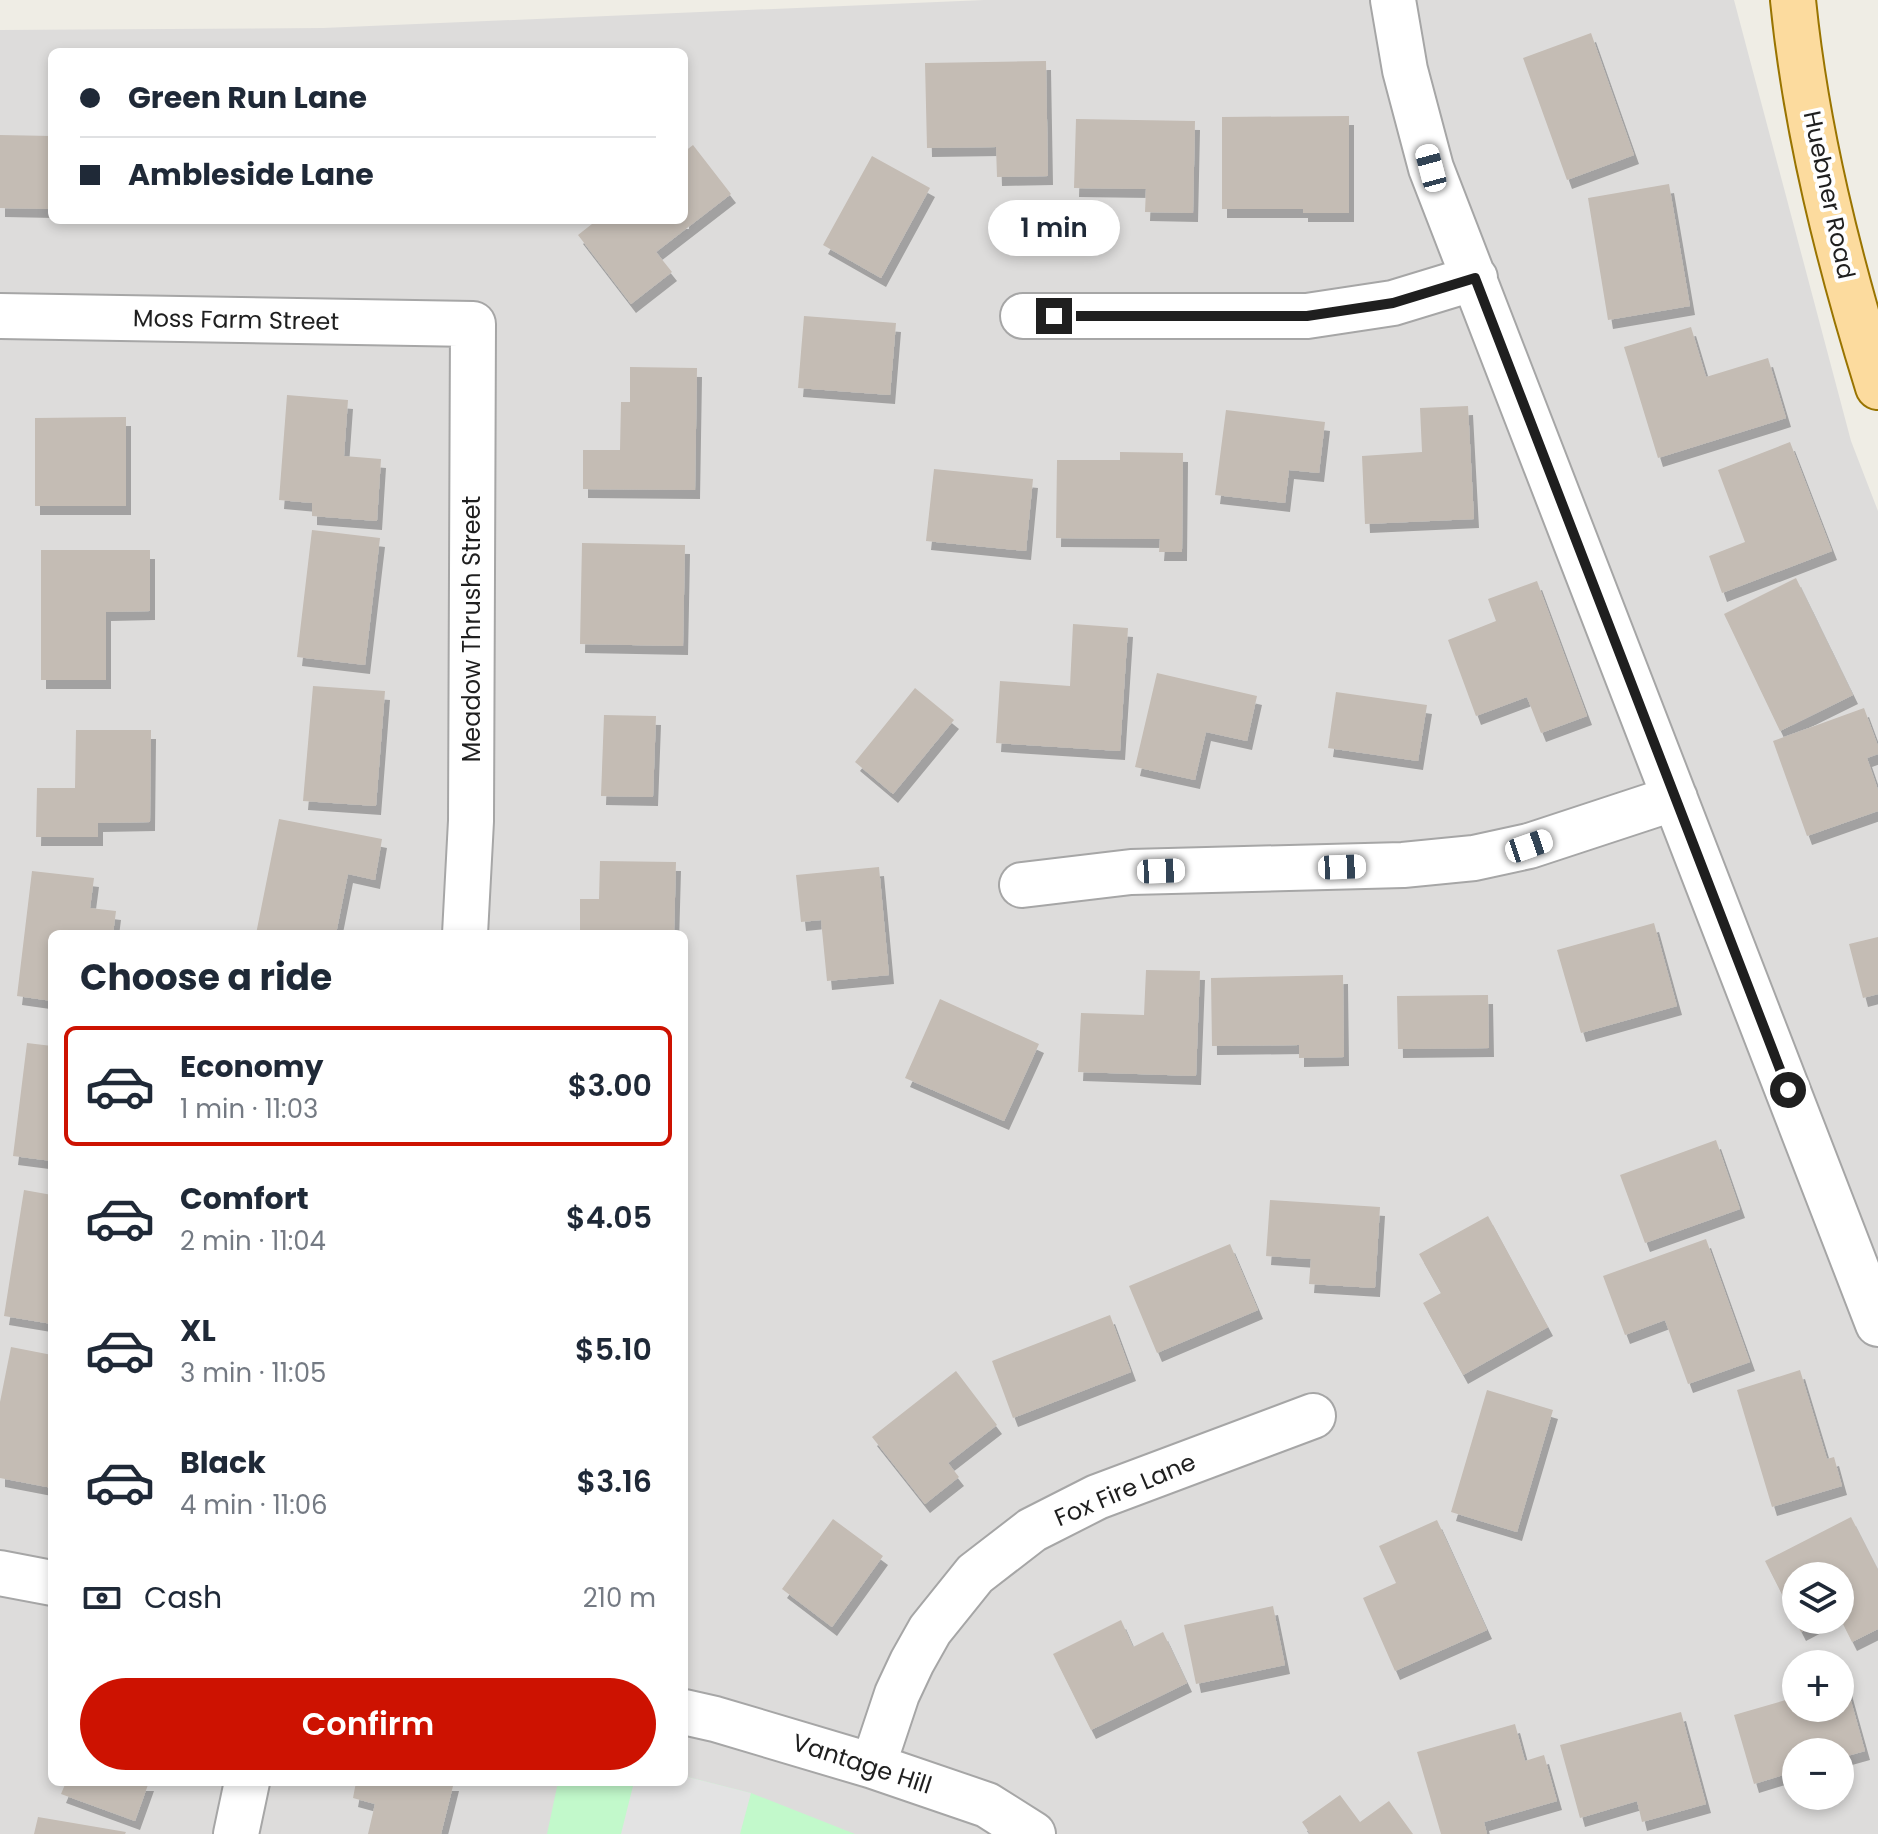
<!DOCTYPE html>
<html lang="en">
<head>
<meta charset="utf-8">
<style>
  :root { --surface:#fff; --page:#f2f2f3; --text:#1f2937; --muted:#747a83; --line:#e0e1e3; --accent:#cd1201 }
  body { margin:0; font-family:Poppins,sans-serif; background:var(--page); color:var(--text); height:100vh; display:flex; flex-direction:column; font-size:30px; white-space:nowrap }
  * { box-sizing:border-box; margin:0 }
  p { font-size:26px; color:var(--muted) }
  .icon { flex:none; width:44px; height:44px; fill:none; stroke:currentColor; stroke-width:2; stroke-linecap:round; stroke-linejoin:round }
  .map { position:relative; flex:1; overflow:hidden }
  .details { position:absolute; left:48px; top:930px; width:640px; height:856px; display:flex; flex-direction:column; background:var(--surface); border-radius:12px; box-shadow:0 4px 12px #0003 }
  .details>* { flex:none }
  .banner { position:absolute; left:48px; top:48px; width:640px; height:176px; border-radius:12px; box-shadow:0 4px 12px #0003; display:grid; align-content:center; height:176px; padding:0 32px; background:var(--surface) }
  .fabs { position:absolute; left:1782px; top:1562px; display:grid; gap:16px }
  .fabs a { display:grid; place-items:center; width:72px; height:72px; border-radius:50%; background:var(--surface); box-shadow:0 4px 12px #0003; font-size:40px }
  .end { position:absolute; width:36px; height:36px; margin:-18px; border:10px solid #1f1f1f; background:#fff; box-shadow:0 0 0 4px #fff }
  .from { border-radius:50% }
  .bubble { position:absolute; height:56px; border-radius:28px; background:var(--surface); box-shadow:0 4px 12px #0003; font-size:26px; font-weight:600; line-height:56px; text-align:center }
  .car { position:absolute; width:24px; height:48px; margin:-24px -12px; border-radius:10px; box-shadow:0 0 6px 2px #0007; background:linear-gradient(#fff 24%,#345 0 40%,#fff 0 76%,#345 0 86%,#fff 0) }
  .banner b { display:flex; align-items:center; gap:28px; height:76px; font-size:30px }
  .banner b+b { border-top:2px solid var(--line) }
  .banner i { width:20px; height:20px; background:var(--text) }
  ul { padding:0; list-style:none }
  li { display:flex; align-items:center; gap:24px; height:120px; margin:0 16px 12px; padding:0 16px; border:4px solid transparent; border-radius:12px }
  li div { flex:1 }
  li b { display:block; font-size:30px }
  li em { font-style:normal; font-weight:600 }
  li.selected { border-color:var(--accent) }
  li>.icon { width:72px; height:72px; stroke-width:1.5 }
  h2 { padding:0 32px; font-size:36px; line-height:96px }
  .pay { display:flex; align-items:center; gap:20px; height:88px; padding:0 32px; font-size:30px }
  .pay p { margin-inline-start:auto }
  .button { display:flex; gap:16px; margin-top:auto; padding:16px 32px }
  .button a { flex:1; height:92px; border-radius:48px; background:var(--accent); color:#fff; font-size:32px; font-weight:600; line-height:92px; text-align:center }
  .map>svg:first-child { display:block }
</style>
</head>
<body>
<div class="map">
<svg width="1878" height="1834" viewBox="0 0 1878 1834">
  <defs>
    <filter id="shadow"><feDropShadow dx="5" dy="9" stdDeviation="0" flood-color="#0004"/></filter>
  </defs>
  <rect width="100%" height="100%" fill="#efede5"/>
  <path fill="#dddcdb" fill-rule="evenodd" d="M984 0H1734L1851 441 1878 511V1834H0V30L323 28ZM52 52H684V220H52ZM52 934H684V1782H52ZM1796 1576H1840V1620H1796ZM1796 1664H1840V1708H1796ZM1796 1752H1840V1796H1796Z"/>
  <path fill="#c2f9cb" d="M684 1776 751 1793 855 1834H547L558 1782H684Z"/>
  <path fill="#e3e3e3" d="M684 1776 751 1793 740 1834H621L634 1782H684Z"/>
  <path fill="#c4bcb4" filter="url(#shadow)" d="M1591 33 1634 155 1567 180 1523 58Z
    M1046 61 1048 176 997 177 996 147 927 148 925 63Z
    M1349 116V213H1303V209H1222V117Z
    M1076 119 1195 121 1193 213 1145 212 1146 189 1074 188Z
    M0 135 52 136 50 209 0 208Z
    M693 145 731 194 656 252 672 272 631 304 578 235 597 220H684V152Z
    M872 156 930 188 881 278 823 245Z
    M1669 184 1690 306 1608 320 1588 198Z
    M804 316 896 323 890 395 798 388Z
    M1691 327 1706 377 1768 358 1786 418 1658 458 1624 347Z
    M630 367 697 368 695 490 583 489V450H620L621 402H630Z
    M287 395 348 400 344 456 381 459 377 521 312 516V503L279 500Z
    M1468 406 1474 519 1365 524 1362 456 1422 452 1420 408Z
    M1226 410 1325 422 1319 473 1289 470 1285 503 1215 495Z
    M126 417V506H35V418Z
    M1790 442 1832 551 1722 593 1709 556 1745 542 1718 470Z
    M1120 452 1183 453 1182 552H1159L1160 539 1056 538 1057 460H1120Z
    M934 469 1033 479 1026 551 926 541Z
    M312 530 380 538 365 665 297 657Z
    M582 543 685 545 683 646 580 644Z
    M41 550H150V611L106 612V680H41Z
    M1796 578 1853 695 1780 731 1724 614Z
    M1537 581 1587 716 1541 733 1527 697 1476 716 1448 640 1496 621 1488 599Z
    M1073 624 1128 628 1120 751 996 743 1000 681 1070 686Z
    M1157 673 1257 696 1247 741 1206 732 1195 780 1135 767Z
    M313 686 385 691 376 806 303 801Z
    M915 688 954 720 893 794 855 762Z
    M1336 692 1427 705 1418 761 1328 748Z
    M1864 708 1878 746V754L1867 758 1878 790V811L1807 836 1773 741Z
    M604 715 656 716 653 797 601 796Z
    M76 730H151L150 822 98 823V837H36L37 788H75Z
    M279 819 382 839 375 880 348 874 336 934H256Z
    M600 861 676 862 674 934H580V899H599Z
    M879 867 889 975 827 981 821 920 801 922 796 875Z
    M32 871 94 878 90 908 116 911 113 934H52V1001L17 996Z
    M1654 923 1677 1006 1581 1033 1557 950Z
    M1878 937V994L1863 998 1849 944Z
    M1146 970 1200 971 1196 1076 1078 1072 1081 1013 1144 1015Z
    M1343 975 1344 1057 1299 1058V1045L1212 1046 1211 978Z
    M1488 995 1489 1048 1398 1049 1397 996Z
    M940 999 1039 1044 1004 1121 905 1078Z
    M27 1043 52 1046V1161L13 1156Z
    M1716 1140 1740 1209 1645 1243 1620 1175Z
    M24 1190 52 1195V1324L4 1316Z
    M1270 1200 1380 1207 1375 1288 1309 1284 1311 1259 1266 1256Z
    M1488 1216 1548 1327 1463 1375 1423 1303 1441 1293 1419 1254Z
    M1706 1239 1750 1362 1688 1384 1665 1320 1625 1335 1603 1276Z
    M1230 1244 1258 1310 1157 1353 1129 1286Z
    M1110 1315 1131 1372 1013 1418 992 1361Z
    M11 1347 52 1355V1488L0 1478V1402Z
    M1800 1370 1827 1459 1834 1457 1842 1486 1772 1507 1737 1390Z
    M956 1371 997 1425 948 1463 959 1477 925 1504 872 1437Z
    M1487 1390 1553 1410 1517 1532 1451 1512Z
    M1851 1517 1878 1570V1629L1852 1642 1840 1618V1576H1796V1620H1824L1801 1632 1765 1561Z
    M833 1519 883 1556 832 1627 782 1589Z
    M1437 1520 1487 1630 1395 1671 1363 1598 1396 1583 1379 1546Z
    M1273 1606 1285 1665 1196 1684 1184 1625Z
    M1121 1620 1133 1647 1163 1632 1187 1683 1091 1730 1053 1654Z
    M1846 1683 1865 1751 1840 1758V1752H1796V1771L1754 1784 1734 1715 1796 1697V1708H1840V1685Z
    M1681 1712 1706 1804 1642 1822 1637 1801 1580 1818 1560 1745Z
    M1515 1724 1525 1761 1544 1755 1557 1801 1484 1822 1487 1834H1441L1417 1752Z
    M66 1782H149L135 1821 61 1794Z
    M356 1782H454L441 1834H368L375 1804 353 1798Z
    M1340 1795 1360 1822 1389 1801 1413 1834H1310L1302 1822Z
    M38 1817 126 1832 125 1834H34Z"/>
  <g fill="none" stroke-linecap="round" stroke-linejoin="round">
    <g stroke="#a6a6a6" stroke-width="48">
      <path id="minor" d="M1393 0 1405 70 1431 168 1878 1324
        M0 316 473 324 471 821 465 934
        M1023 316H1307L1393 303 1475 278
        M1022 885 1131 872 1403 865 1474 858 1529 846 1675 798
        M0 1573 52 1583
        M684 1712 715 1719 873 1766 987 1805 1033 1834
        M873 1766 897 1694 912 1662 930 1630 975 1574 1032 1530 1097 1497 1313 1416
        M236 1834 247 1782"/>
    </g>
    <g stroke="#997400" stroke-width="48">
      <path id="major" d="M1793 0C1806 131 1839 261 1878 387"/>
    </g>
    <use href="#minor" stroke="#fff" stroke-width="44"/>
    <use href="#major" stroke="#fcdb9e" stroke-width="44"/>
  </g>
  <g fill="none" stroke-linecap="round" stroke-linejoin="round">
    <path stroke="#1f1f1f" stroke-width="10" d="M1054 316H1307L1393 303 1475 278 1788 1090"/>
  </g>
  <g text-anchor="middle" stroke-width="8" stroke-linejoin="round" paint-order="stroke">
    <g font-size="24" fill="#1f1f1f" stroke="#fff">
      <text transform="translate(1829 195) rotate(78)" y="8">Huebner Road</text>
      <text transform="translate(236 320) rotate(1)" y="8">Moss Farm Street</text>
      <text transform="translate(472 629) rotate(-90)" y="8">Meadow Thrush Street</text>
      <text transform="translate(1125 1490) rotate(-23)" y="8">Fox Fire Lane</text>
      <text transform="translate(862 1764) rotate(18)" y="8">Vantage Hill</text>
    </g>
  </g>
</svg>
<div class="fabs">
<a><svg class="icon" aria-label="layers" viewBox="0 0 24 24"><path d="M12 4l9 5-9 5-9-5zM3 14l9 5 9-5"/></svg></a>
<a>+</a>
<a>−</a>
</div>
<i class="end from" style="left:1788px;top:1090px"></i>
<i class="end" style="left:1054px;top:316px"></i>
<div class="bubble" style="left:988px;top:200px;width:132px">1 min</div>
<i class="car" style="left:1431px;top:168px;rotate:345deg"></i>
<i class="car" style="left:1529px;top:846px;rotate:71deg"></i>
<i class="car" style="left:1342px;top:867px;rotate:88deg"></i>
<i class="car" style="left:1161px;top:871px;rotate:88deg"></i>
<div class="banner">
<b><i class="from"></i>Green Run Lane</b>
<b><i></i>Ambleside Lane</b>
</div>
<section class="details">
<h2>Choose a ride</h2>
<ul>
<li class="selected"><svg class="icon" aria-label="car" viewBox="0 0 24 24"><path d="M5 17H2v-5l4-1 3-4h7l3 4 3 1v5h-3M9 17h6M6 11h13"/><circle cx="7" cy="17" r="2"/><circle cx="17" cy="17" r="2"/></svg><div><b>Economy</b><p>1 min · 11:03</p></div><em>$3.00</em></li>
<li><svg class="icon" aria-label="car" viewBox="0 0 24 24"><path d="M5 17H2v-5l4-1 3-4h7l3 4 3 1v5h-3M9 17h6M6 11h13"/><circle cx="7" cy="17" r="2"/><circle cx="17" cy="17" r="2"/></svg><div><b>Comfort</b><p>2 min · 11:04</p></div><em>$4.05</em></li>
<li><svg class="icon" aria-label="car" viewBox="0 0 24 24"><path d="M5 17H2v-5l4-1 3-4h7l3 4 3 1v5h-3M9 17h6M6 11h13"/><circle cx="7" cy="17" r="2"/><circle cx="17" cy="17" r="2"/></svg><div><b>XL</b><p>3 min · 11:05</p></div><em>$5.10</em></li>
<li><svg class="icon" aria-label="car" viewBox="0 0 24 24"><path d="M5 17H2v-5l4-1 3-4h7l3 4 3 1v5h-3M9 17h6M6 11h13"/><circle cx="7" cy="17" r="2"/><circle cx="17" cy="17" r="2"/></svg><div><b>Black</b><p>4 min · 11:06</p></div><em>$3.16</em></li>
</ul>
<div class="pay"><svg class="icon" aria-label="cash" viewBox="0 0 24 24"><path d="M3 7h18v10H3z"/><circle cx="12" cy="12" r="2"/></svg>Cash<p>210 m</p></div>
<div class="button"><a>Confirm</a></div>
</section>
</div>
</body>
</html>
